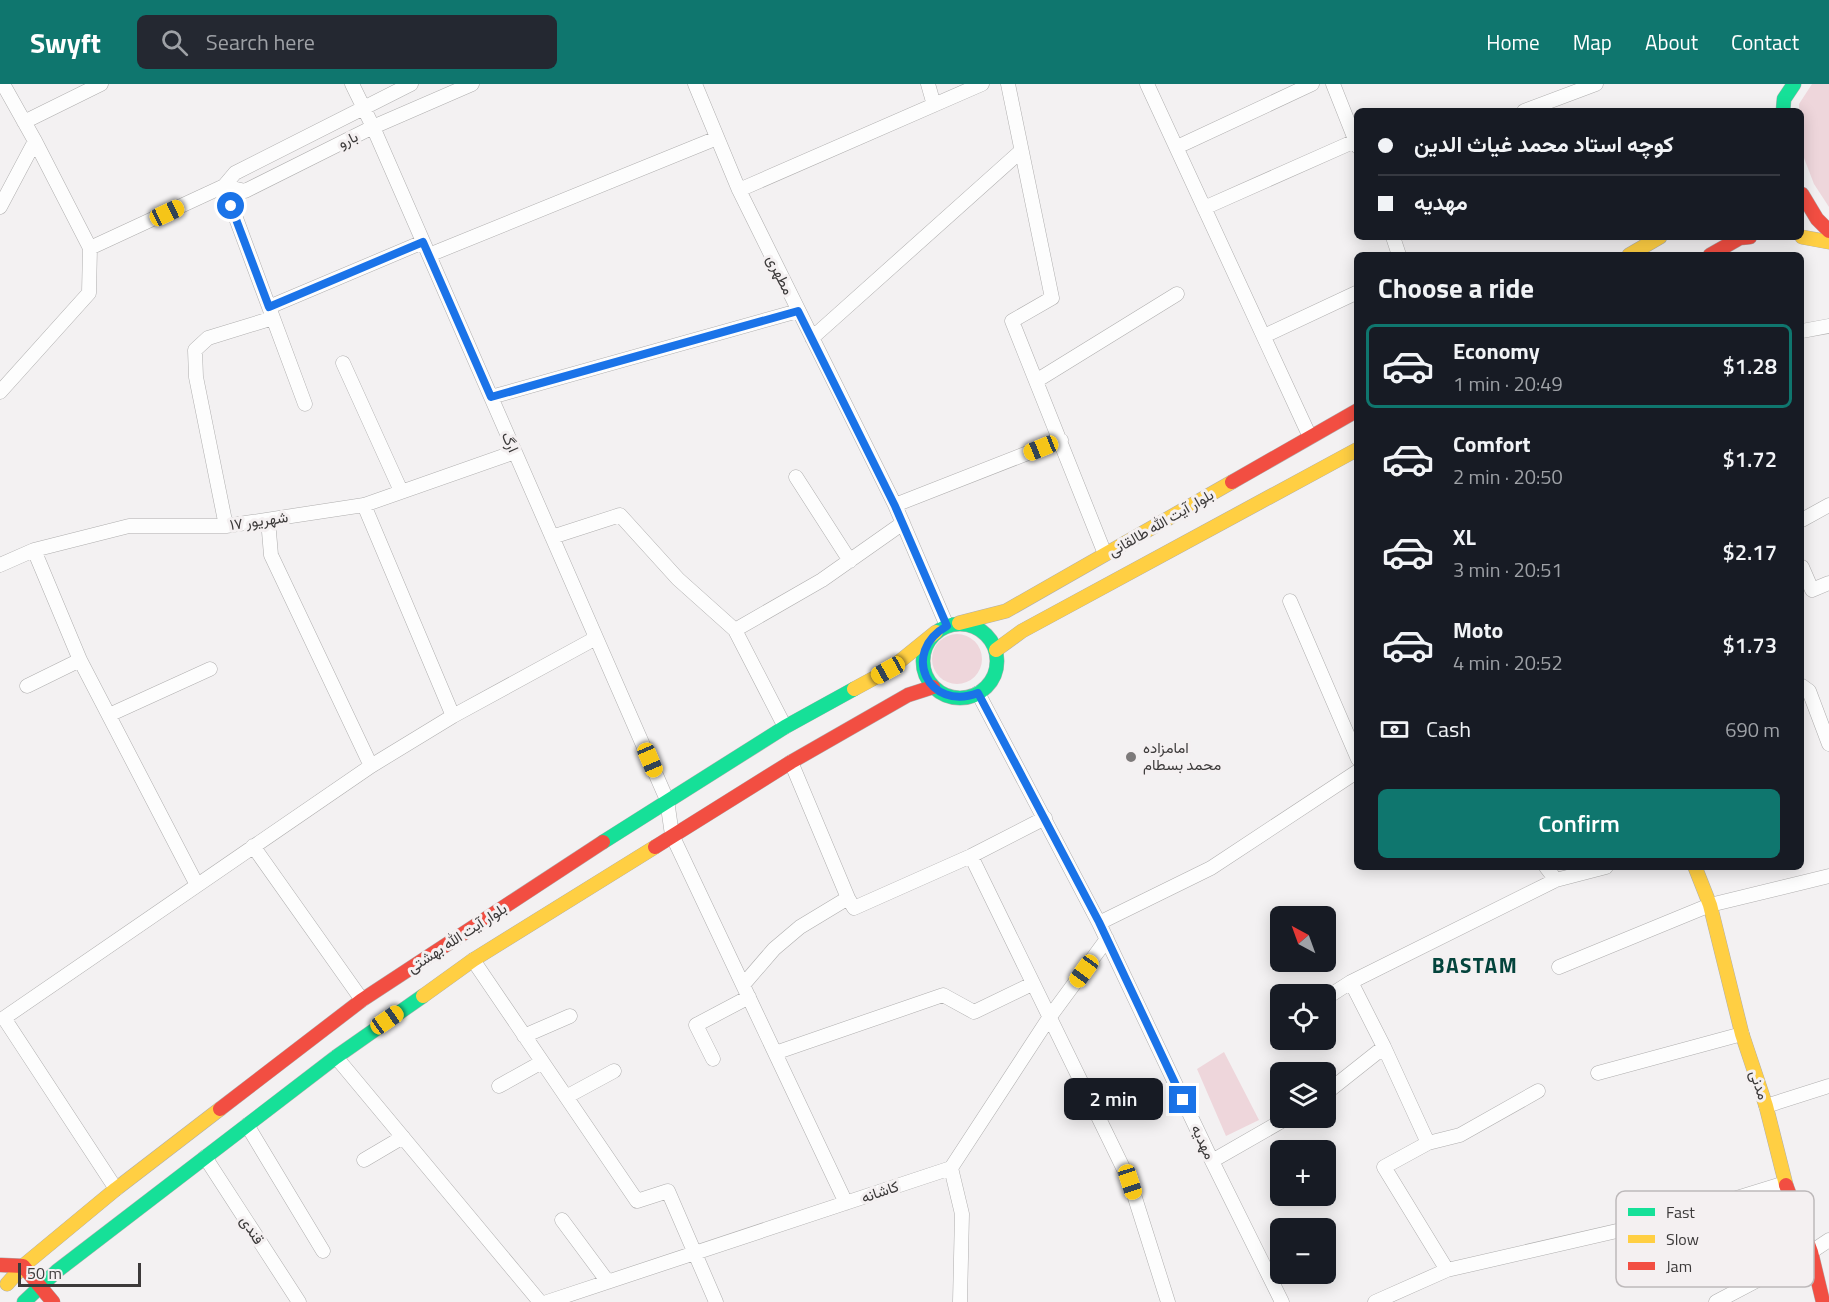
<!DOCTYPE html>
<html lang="en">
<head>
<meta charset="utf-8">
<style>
  :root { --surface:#171b24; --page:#242831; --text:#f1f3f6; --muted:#9ea1a6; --line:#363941; --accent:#0f766e }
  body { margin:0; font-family:"Titillium Web",Vazirmatn,sans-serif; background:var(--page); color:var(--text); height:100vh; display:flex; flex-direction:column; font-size:22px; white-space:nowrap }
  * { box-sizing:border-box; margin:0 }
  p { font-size:20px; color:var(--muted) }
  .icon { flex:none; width:33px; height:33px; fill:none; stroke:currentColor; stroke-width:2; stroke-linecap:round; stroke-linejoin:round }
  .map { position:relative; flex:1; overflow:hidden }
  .details { position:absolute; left:1354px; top:168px; width:450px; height:618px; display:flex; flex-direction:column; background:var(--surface); border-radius:9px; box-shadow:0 3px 15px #0003 }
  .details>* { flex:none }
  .hud { position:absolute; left:1354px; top:24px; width:450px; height:132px; border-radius:9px; box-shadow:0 3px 15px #0003; display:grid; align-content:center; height:132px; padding:0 24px; background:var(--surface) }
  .needle { width:39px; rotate:319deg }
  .buttons { position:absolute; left:1270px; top:822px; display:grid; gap:12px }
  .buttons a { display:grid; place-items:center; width:66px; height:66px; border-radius:9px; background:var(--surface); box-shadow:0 3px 15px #0003; font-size:30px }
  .scale { position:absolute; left:18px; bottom:15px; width:123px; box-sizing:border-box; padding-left:6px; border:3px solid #3c3a3a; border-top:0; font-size:16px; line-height:21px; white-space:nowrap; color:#3c3a3a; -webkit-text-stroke:4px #f4f0f1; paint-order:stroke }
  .end { position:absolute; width:27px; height:27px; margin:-14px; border:8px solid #1a73e8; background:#fff; box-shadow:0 0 0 3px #fff }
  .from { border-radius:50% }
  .bubble { position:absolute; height:42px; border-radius:9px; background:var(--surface); box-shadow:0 3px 15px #0003; font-size:20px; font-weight:600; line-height:42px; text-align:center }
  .car { position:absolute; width:18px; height:36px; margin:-18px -9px; border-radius:8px; box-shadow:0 0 4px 2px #0007; background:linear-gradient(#f5c518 24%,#345 0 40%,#f5c518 0 76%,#345 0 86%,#f5c518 0) }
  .hud b { display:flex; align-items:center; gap:21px; height:57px; font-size:22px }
  .hud b+b { border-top:2px solid var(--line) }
  .hud i { width:15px; height:15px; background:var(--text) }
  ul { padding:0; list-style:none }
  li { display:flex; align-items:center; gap:18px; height:84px; margin:0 12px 9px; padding:0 12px; border:3px solid transparent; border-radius:9px }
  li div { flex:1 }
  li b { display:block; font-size:22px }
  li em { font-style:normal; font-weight:600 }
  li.on { border-color:var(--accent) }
  li>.icon { width:54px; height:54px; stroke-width:1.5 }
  h2 { padding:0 24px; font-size:27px; line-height:72px }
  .pay { display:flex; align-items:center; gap:15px; height:66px; padding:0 24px; font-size:22px }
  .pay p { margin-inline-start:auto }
  .button { display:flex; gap:12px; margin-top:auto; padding:12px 24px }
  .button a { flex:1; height:69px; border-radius:9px; background:var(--accent); color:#fff; font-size:24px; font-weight:600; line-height:69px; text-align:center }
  header { display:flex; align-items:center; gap:36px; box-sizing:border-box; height:84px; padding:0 30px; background:var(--accent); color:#fff }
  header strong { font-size:28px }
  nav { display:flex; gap:33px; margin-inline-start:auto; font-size:21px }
  .search { width:420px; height:54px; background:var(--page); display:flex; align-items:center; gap:15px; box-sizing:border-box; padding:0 21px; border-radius:9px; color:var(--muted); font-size:22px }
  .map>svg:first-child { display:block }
</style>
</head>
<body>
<header>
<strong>Swyft</strong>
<div class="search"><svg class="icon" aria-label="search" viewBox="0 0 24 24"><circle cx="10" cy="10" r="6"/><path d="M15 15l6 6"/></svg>Search here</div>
<nav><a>Home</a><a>Map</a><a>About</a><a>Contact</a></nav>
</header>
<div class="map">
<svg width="1829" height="1218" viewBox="0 0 1829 1218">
  <rect width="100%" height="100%" fill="#f3f1f2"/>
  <path fill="#eed6db" d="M1812 0H1829V123L1814 100 1804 74 1802 65V27H1799V20Z
    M932 575a25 25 0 1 1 50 0a25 25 0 1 1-50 0Z
    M1224 968 1259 1036 1226 1052 1197 985Z"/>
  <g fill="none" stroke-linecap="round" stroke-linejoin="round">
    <g stroke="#afaeae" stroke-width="15">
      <path id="street" d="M352 0 373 43 667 716 672 751 846 1119
        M695 0 739 106 895 421 947 542
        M928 0 934 21
        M1008 0 1052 214 1012 237 1105 470
        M1147 0 1310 353
        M1333 0 1358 63
        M1524 27 1596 0
        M24 38 101 0
        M1177 63 1312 0
        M224 102 245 107 373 43 472 0
        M224 102 305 320
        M739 106 982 0
        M0 123 35 57
        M1204 124 1355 57
        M1393 153 1399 171
        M90 164 224 102 235 89 411 0
        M429 171 717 54
        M269 223 423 158
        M1802 247 1829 242
        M1264 252 1358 208
        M812 254 1021 67
        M343 279 401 407
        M1036 297 1177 210
        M0 308 89 209 90 164 35 57 3 0
        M491 313 798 227
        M796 393 850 477
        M364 421 453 632
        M895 421 1061 356
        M268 436 271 471 371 682
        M1802 436 1829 421
        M226 442 196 293 195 266 208 254 273 234
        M552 453 620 431 678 495 735 546 785 643
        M34 466 80 576 197 801
        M0 481 34 466 129 442H226L364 421 515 368
        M1802 483 1812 506 1829 499
        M1290 517 1358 675
        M735 546 822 496 903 439
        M27 602 80 576
        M1802 602 1809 607 1829 660
        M978 609 1099 839 1212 1077 1282 1218
        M109 631 210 585
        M791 678 848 814 854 824 971 772 1045 734
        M253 762 362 916
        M971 772 1130 1098 1168 1218
        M1546 783 1556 796
        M1099 839 1211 784 1358 687
        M473 876 637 1117 668 1107 716 1218
        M1559 883 1710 821 1829 792
        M1351 898 1384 963 1428 1059 1384 1083 1447 1186
        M743 901 774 865 800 843 848 814
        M1326 914 1351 898 1556 796 1606 783
        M524 952 570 932
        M775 969 943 911 974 928 1032 900
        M336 973 540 1218
        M713 975 696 941 749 913
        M1598 989 1742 950
        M499 1002 542 978
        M1326 1009 1384 963
        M566 1013 614 987
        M1766 1022 1829 1002
        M247 1041 323 1167
        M1428 1059 1460 1051 1538 1007
        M205 1073 299 1218
        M364 1076 403 1053
        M1212 1077 1287 1034
        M951 1084 962 1130 960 1218
        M116 1105 4 934 371 682 453 632 596 554
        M562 1136 608 1198
        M547 1218 951 1084 1049 934 1107 855
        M1375 1218 1447 1186 1669 1135 1785 1099
        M1716 1218 1811 1168 1829 1156"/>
    </g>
    <g stroke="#afaeae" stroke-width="15">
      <path id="fast" d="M1783 27 1784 15 1794 0
        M923 577a37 37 0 1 1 74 0a37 37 0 1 1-74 0Z
        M603 758 785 643 854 605
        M24 1218 57 1187 336 973 423 912"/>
    </g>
    <g stroke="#afaeae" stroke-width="15">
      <path id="slow" d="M1802 153 1829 158
        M1629 171 1660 153
        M959 539 1006 527 1232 398
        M996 566 1022 547 1358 365
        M854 605 889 586 936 548
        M1695 783 1710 821 1742 950 1766 1022 1786 1101
        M423 912 473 876 655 763
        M7 1200 23 1182 116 1105 220 1025"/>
    </g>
    <g stroke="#afaeae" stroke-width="15">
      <path id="jam" d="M1802 110 1817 135 1829 147
        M1710 171 1740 154 1750 153
        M1232 398 1358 326
        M655 763 791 678 908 611 933 603
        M220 1025 362 916 603 758
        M1786 1101 1811 1168 1823 1218
        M1 1181 23 1182 53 1218"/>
    </g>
    <use href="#street" stroke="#fdfdfd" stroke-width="14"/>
    <use href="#fast" stroke="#16e098" stroke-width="14"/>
    <use href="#slow" stroke="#ffcf43" stroke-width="14"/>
    <use href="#jam" stroke="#f24e42" stroke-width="14"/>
  </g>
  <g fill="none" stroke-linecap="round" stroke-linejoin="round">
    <path stroke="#1a73e8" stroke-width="8" d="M231 122 269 223 423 158 491 313 798 227 895 422 947 542C900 568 928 628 978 609L1099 838 1183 1016"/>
  </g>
  <circle fill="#7c7a7a" stroke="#f4f0f1" stroke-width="2" cx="1131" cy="673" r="6"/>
  <g text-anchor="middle" stroke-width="6" stroke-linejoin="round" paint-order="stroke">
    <g font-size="15" fill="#3c3a3a" stroke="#f4f0f1">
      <text transform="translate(348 56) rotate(-26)" y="5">بارو</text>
      <text transform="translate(780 191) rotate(64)" y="5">مطهری</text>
      <text transform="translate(510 358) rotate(66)" y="5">ارگ</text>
      <text transform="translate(259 437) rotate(-8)" y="5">۱۷ شهریور</text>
      <text transform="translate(1161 439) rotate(-30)" y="5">بلوار آیت الله طالقانی</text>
      <text transform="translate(457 854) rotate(-33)" y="5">بلوار آیت الله بهشتی</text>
      <text transform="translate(1759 1001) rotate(71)" y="5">مدنی</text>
      <text transform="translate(1203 1058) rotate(65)" y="5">مهدیه</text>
      <text transform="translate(880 1108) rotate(-19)" y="5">کاشانه</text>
      <text transform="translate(252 1146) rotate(57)" y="5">قندی</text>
    </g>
    <g font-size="15" fill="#3c3a3a" stroke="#f4f0f1" text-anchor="start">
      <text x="1143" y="669">امامزاده<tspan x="1143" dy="17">محمد بسطام</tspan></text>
    </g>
    <g font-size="21" font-weight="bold" letter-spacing="1.5" fill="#04443c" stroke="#f4f0f1">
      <text x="1475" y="889">BASTAM</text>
    </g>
  </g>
  <rect x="1616" y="1107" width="198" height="96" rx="9" fill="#f4f0f1" stroke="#bdb9ba" stroke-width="1.5"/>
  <rect x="1628" y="1124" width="27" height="8" fill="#16e098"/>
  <rect x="1628" y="1151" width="27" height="8" fill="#ffcf43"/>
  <rect x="1628" y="1178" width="27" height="8" fill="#f24e42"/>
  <g font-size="16" fill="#3c3a3a">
    <text x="1666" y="1134">Fast</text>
    <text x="1666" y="1161">Slow</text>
    <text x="1666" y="1188">Jam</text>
  </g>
</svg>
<div class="buttons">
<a><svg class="needle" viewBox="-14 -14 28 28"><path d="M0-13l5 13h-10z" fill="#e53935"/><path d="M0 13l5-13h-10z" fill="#9ea1a6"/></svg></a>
<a><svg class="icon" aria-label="locate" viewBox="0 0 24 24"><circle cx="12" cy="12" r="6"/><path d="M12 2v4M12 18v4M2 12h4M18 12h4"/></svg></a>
<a><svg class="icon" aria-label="layers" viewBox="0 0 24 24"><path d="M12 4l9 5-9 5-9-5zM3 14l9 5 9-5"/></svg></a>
<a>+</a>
<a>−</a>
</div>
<div class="scale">50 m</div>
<i class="end from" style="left:231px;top:122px"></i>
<i class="end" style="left:1183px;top:1016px"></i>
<div class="bubble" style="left:1064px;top:994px;width:99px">2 min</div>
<i class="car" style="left:167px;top:129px;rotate:65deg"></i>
<i class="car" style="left:1041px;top:364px;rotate:248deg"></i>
<i class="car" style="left:888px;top:586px;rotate:241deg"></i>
<i class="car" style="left:650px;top:676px;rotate:157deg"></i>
<i class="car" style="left:1084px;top:887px;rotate:216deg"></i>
<i class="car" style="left:387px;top:936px;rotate:55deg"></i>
<i class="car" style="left:1130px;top:1098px;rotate:162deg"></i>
<div class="hud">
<b><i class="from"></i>کوچه استاد محمد غیاث الدین</b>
<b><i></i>مهدیه</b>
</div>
<section class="details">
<h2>Choose a ride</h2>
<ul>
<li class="on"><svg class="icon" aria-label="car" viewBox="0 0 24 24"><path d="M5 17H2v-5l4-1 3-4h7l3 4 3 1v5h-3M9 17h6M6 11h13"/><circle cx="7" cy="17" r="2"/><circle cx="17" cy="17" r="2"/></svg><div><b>Economy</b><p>1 min · 20:49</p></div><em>$1.28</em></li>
<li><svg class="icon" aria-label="car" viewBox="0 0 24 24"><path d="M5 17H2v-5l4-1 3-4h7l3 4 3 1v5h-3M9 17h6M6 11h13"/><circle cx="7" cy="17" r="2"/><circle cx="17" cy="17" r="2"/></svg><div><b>Comfort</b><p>2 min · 20:50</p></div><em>$1.72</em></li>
<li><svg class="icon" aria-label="car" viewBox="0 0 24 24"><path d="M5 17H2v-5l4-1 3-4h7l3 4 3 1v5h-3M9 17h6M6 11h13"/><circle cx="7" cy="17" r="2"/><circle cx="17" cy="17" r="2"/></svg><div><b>XL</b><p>3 min · 20:51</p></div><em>$2.17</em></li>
<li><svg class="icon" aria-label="car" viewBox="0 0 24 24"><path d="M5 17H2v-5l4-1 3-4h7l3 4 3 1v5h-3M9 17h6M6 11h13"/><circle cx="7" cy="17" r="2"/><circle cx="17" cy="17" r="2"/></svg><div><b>Moto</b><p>4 min · 20:52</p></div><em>$1.73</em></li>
</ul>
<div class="pay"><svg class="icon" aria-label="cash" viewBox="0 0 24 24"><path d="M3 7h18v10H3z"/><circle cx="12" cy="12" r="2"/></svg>Cash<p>690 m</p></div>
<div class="button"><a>Confirm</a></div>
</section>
</div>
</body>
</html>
